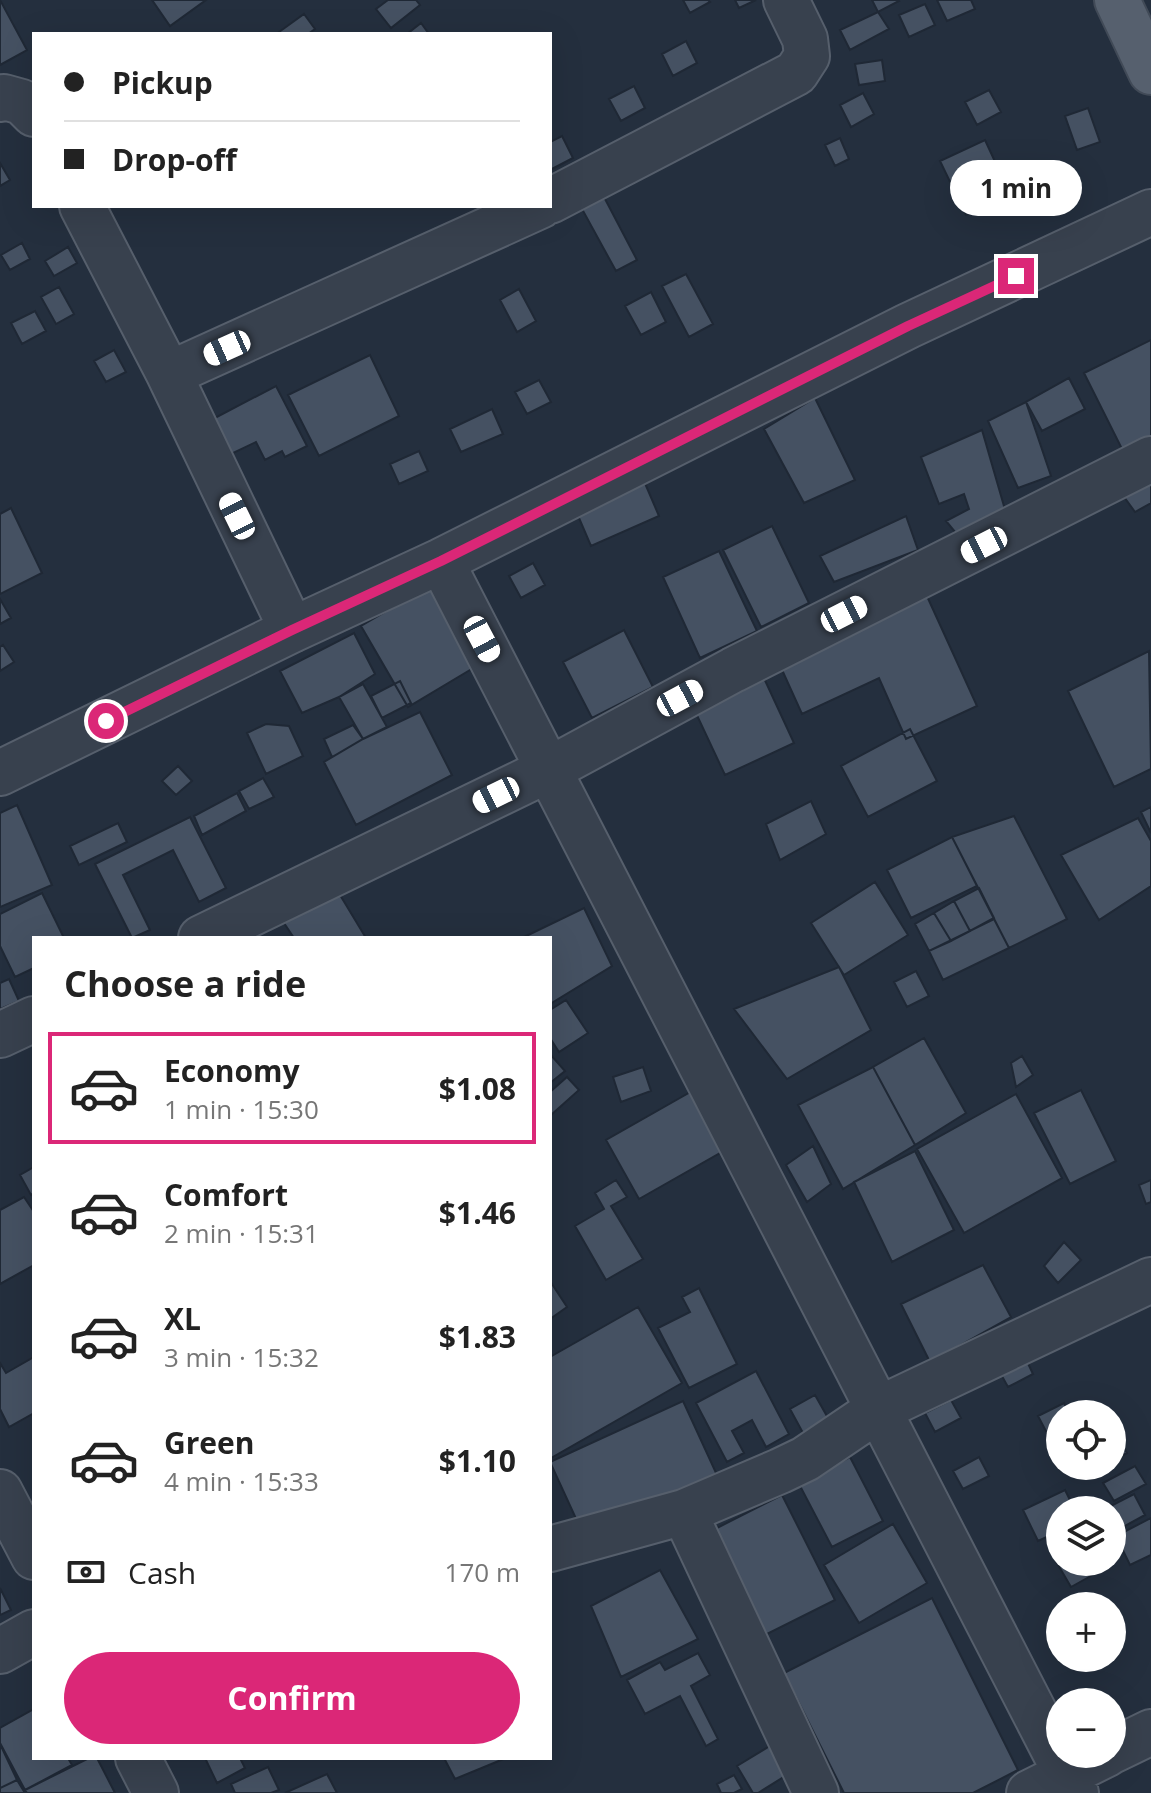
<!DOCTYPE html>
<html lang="en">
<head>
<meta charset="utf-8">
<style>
  :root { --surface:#fff; --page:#f6f6f6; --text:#222; --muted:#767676; --line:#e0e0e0; --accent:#db2777 }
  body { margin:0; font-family:"Open Sans",sans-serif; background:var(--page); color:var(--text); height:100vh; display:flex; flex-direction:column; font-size:30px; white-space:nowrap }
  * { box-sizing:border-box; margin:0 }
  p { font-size:26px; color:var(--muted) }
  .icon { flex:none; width:44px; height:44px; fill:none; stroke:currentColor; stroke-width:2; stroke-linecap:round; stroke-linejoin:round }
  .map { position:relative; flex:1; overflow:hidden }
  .sheet { position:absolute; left:32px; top:936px; width:520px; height:824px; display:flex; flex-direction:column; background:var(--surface); border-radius:0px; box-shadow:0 8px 32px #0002 }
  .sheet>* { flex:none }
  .top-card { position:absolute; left:32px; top:32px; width:520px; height:176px; border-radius:0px; box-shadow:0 8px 32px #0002; display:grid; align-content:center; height:176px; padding:0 32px; background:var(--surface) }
  .buttons { position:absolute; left:1046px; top:1400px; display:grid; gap:16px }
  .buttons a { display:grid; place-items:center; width:80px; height:80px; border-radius:50%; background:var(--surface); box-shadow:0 8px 32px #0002; font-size:40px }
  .end { position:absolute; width:36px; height:36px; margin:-18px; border:10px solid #db2777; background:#fff; box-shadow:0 0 0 4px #fff }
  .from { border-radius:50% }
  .bubble { position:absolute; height:56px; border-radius:28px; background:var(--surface); box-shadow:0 8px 32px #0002; font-size:26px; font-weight:700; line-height:56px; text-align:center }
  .car { position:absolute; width:24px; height:48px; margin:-24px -12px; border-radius:10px; box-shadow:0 0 6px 2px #0007; background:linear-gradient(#fff 24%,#345 0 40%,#fff 0 76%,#345 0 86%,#fff 0) }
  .top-card b { display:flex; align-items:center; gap:28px; height:76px; font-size:30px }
  .top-card b+b { border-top:2px solid var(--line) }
  .top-card i { width:20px; height:20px; background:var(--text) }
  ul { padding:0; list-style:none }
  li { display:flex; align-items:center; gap:24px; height:112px; margin:0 16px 12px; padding:0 16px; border:4px solid transparent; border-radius:0px }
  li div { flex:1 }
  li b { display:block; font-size:30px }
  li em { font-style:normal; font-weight:700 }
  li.on { border-color:var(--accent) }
  li>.icon { width:72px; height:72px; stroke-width:1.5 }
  h2 { padding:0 32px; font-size:36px; line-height:96px }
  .pay { display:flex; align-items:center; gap:20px; height:88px; padding:0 32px; font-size:30px }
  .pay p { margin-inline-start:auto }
  .cta { display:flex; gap:16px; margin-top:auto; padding:16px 32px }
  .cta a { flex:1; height:92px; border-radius:48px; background:var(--accent); color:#fff; font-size:32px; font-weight:700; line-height:92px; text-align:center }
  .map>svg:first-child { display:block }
</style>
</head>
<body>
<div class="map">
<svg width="1151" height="1793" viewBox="0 0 1151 1793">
  <rect width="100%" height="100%" fill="#242f3e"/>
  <path fill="#455162" stroke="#1f2835" stroke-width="2" d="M0 0 27 50 0 65Z
    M152 0H206L170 26Z
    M388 0H416L420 5 391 28 376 9Z
    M683 0H708L710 2 690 13Z
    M735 0H756L739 8Z
    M872 0H898L899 1 878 12Z
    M937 0H971L975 9 947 21Z
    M925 4 935 25 909 37 899 15Z
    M878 12 889 29 850 50 840 30Z
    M304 14 315 29 308 34H281L279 32Z
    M421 23 429 34H407Z
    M686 41 697 63 673 76 662 54Z
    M882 60 885 81 859 85 855 64Z
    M634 86 645 108 621 121 609 99Z
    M989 90 1001 112 977 125 965 102Z
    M863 93 874 114 851 127 840 105Z
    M1088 108 1100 142 1077 150 1065 116Z
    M562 136 573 158 550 170V142Z
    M840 138 849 159 835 166 825 145Z
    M985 140 1010 194 966 215 940 161Z
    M0 163 10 180 0 186Z
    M604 197 637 260 616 271 582 209Z
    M22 243 30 259 10 270 1 255Z
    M68 247 77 263 54 276 45 261Z
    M686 274 713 324 689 337 662 286Z
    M59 287 74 314 56 324 41 297Z
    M519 289 536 321 517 332 500 300Z
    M651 292 666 322 641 335 625 306Z
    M35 311 46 331 22 344 11 323Z
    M1151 340V439L1124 453 1084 373Z
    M114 350 126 372 106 382 94 361Z
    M370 355 399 416 319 456 288 395Z
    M1069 378 1085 409 1042 431 1026 402Z
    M539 380 551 402 527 414 515 392Z
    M276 386 307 446 285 457 282 451 265 460 256 442 229 455 211 420Z
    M815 398 855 480 804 503 764 429Z
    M1026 402 1051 476 1018 488 988 421Z
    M492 409 503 434 461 452 450 429Z
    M982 430 1006 513 960 538 946 521 969 509 964 494 939 504 921 457Z
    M419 451 428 471 399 484 390 464Z
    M1147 480 1151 486V503L1135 512 1122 494Z
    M644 481 659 516 591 546 576 511Z
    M11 508 42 573 0 594V514Z
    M906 516 918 550 834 582 820 556Z
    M772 526 809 603 761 627 723 550Z
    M719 551 757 631 700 658 663 577Z
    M533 563 545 585 521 598 509 576Z
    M438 581 485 661 408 707 361 626Z
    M926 594 977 706 906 739 879 678 802 714 778 661Z
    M0 599 11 618 0 624Z
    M624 630 653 687 592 718 563 662Z
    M354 633 375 674 339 697 302 713 280 671Z
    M3 645 14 662 0 671V647Z
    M1149 651 1151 769 1114 787 1068 691Z
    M763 676 794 743 725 775 694 709Z
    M400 681 411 703 382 718 371 696Z
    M363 684 387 727 363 739 339 697Z
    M420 712 452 775 356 825 324 762 363 739Z
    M266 724 289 726 303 756 266 774 247 733Z
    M353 725 363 739 332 757 324 739Z
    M910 729 937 781 868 817 841 766Z
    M178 766 192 781 176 795 162 781Z
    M263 778 274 797 249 809 239 791Z
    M237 793 246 811 202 835 194 816Z
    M811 801 826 834 780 860 766 824Z
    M17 805 52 885 0 907V813Z
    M1151 807V833L1141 812Z
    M1014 816 1067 919 1009 948 952 837Z
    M190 817 226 888 199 902 173 850 123 875 150 930 132 938 95 864Z
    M1138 818 1151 841V886L1099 920 1061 855Z
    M118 823 127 842 79 865 70 846Z
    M952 837 977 886 911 918 887 870Z
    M875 882 908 935 844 975 811 923Z
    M979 888 994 918 970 931 954 901Z
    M337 890 366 938H294L284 923Z
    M42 893 64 938H34V968L15 977 0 946V914Z
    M954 901 970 931 951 941 934 913Z
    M584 908 612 966 550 1004V938H522Z
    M934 913 951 941 929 951 915 924Z
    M994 919 1009 948 943 980 929 951Z
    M839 967 871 1030 787 1079 734 1009Z
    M916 971 929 996 907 1007 894 982Z
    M9 979 19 1001 0 1009V983Z
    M566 1000 588 1033 559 1052 550 1038V1010Z
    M924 1038 966 1113 915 1145 873 1067Z
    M550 1054 565 1071 550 1083Z
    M1022 1056 1033 1075 1016 1087 1011 1063Z
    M643 1067 651 1091 621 1102 613 1077Z
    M873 1067 915 1145 843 1189 798 1105Z
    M567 1077 579 1090 551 1115 550 1092Z
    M701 1086 734 1145 639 1199 606 1140Z
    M1081 1090 1116 1161 1070 1184 1034 1113Z
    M1016 1094 1062 1178 964 1233 917 1149Z
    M813 1146 831 1184 807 1202 786 1165Z
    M915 1151 954 1230 892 1262 854 1182Z
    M34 1167V1193L31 1195 20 1175Z
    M616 1180 627 1197 611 1206 643 1259 606 1280 575 1226 604 1209 595 1193Z
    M1151 1180V1202L1146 1204 1139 1185Z
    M24 1197 34 1212V1265L0 1284V1210Z
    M1064 1242 1081 1260 1058 1283 1044 1266Z
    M983 1265 1011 1317 930 1362 901 1304Z
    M550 1281 567 1307 550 1319Z
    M699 1288 737 1364 689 1388 658 1328 690 1312 682 1297Z
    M638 1307 682 1383 551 1458 550 1357Z
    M1024 1355 1033 1374 1008 1387 998 1369Z
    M34 1357V1413L9 1427 0 1409V1363L6 1373Z
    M756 1371 789 1434 766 1447 752 1420 732 1431 744 1453 727 1462 696 1403Z
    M815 1395 828 1418 803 1433 790 1409Z
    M951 1400 961 1418 935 1432 925 1413Z
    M683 1401 717 1475 584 1536 550 1462Z
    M1064 1403 1069 1414H1060V1429L1048 1435 1038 1416Z
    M1116 1435 1127 1453 1112 1461V1437Z
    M850 1457 883 1521 832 1547 799 1484Z
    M979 1457 989 1476 963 1489 953 1471Z
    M1135 1466 1146 1484 1114 1501 1103 1483Z
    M1065 1490 1075 1510H1060V1531L1038 1541 1023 1510Z
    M1134 1494 1145 1515 1112 1533V1510H1103Z
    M782 1495 835 1600 765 1635 713 1530Z
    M1151 1518V1555L1130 1565 1116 1536Z
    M893 1524 927 1583 859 1623 824 1565Z
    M1060 1561 1092 1562 1098 1572 1071 1587 1057 1563Z
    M660 1570 698 1639 621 1677 591 1606Z
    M0 1588 11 1610 0 1615Z
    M932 1598 1018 1770 973 1793H844L784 1673Z
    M698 1653 710 1675 691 1686 718 1739 706 1746 680 1696 645 1714 627 1680 660 1662 665 1670Z
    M34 1709V1758H68L72 1765 25 1790 0 1743V1728Z
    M0 1744 17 1780 0 1788Z
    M773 1744 790 1773 758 1793H753L737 1766Z
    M89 1758H97L115 1793H27L25 1790Z
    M205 1758H240L245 1768 217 1783Z
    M444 1758H506L455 1779Z
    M268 1767 279 1790 271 1793H235L231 1784Z
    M327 1774 337 1793H285Z
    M734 1775 742 1789 734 1793H721L717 1784Z
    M17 1780 25 1793H0V1788Z"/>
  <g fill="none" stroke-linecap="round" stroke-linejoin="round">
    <g stroke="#565f6c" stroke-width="48">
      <path id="street" d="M0 99 4 97 22 102 34 114
        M550 201 796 73 807 56 805 39 786 0
        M82 206 169 374 292 630
        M169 374 540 206
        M441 561 1076 1793
        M0 773 292 630 441 561 908 326 1151 212
        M201 938 550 769 733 670 1151 459
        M0 1035 34 1019
        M0 1492 34 1557
        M684 1512 816 1793
        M550 1549 684 1512 780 1471 805 1459 879 1409 1151 1280
        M0 1651 34 1632
        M1112 1751 1151 1732
        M138 1758 156 1793
        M1029 1793 1107 1754"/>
    </g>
    <g stroke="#414a57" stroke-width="48">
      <path id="primary" d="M1117 0 1151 72"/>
    </g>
    <use href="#street" stroke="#38414e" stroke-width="44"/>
    <use href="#primary" stroke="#56606e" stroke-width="44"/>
  </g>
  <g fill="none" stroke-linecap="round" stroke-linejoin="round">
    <path stroke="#db2777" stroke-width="10" d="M106 721 292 630 441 561 908 326 1016 276"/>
  </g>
</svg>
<div class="buttons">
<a><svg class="icon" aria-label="locate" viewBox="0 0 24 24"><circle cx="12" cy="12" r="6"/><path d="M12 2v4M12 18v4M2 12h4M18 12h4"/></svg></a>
<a><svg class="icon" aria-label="layers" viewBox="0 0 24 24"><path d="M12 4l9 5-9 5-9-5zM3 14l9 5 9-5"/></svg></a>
<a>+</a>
<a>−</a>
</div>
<i class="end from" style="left:106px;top:721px"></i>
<i class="end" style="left:1016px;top:276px"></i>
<div class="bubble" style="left:950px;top:160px;width:132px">1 min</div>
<i class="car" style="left:227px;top:348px;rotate:246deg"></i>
<i class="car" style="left:237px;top:516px;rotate:334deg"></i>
<i class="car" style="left:984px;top:545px;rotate:243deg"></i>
<i class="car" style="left:844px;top:614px;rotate:63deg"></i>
<i class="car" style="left:482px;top:639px;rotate:152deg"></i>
<i class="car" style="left:680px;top:698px;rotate:62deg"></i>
<i class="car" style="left:496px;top:795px;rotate:244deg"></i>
<div class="top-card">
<b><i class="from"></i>Pickup</b>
<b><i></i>Drop-off</b>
</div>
<section class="sheet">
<h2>Choose a ride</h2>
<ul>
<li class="on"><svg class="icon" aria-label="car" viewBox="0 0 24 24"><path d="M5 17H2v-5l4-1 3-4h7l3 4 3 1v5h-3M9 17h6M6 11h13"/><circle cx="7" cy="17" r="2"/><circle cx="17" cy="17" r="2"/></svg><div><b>Economy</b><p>1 min · 15:30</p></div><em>$1.08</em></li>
<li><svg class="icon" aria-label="car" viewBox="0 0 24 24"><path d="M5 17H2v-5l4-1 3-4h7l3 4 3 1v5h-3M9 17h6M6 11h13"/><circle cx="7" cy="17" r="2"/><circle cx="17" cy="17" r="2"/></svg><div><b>Comfort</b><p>2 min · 15:31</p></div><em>$1.46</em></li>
<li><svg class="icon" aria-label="car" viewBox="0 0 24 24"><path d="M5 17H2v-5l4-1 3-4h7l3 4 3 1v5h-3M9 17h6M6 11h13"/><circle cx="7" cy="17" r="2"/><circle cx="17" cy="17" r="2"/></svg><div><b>XL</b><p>3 min · 15:32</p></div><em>$1.83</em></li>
<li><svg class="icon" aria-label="car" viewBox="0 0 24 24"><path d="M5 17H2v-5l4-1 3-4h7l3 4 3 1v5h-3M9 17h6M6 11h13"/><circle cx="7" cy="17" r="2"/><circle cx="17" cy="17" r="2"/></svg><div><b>Green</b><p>4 min · 15:33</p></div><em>$1.10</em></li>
</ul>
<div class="pay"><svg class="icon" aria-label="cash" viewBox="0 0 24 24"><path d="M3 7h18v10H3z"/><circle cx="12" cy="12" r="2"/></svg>Cash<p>170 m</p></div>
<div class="cta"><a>Confirm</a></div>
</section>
</div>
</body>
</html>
